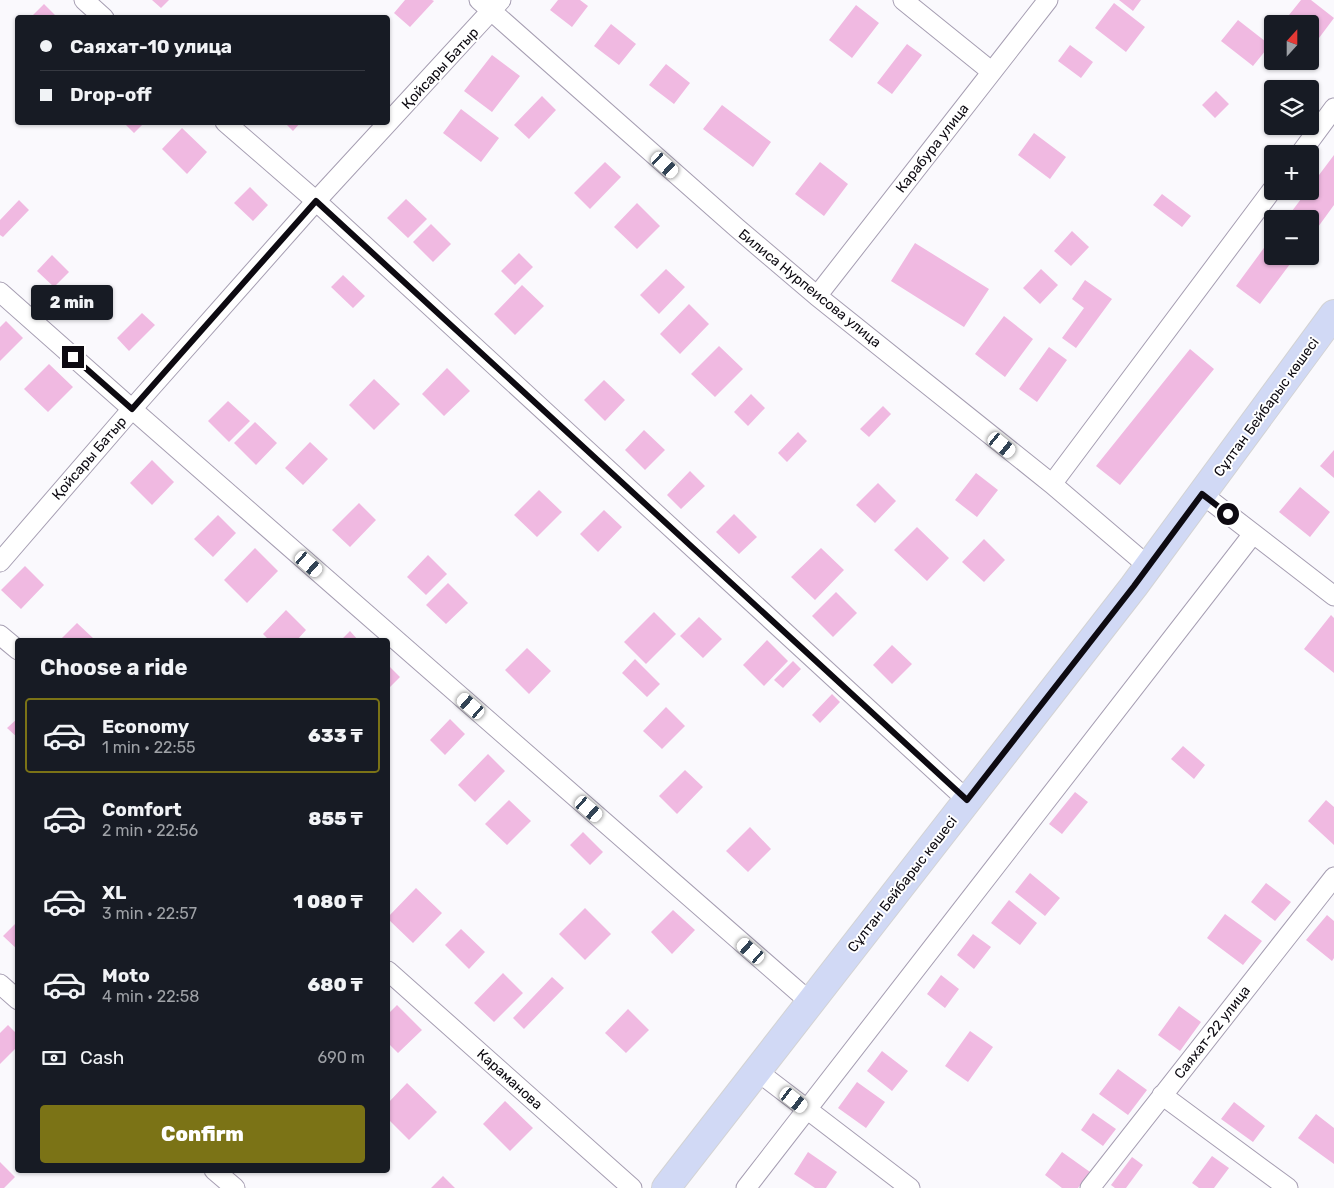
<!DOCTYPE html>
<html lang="en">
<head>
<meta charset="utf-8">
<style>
  :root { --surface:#171b24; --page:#20242c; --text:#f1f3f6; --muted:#9ea1a6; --line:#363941; --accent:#7b7316 }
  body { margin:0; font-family:Rubik,sans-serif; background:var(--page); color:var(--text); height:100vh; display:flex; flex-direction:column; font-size:19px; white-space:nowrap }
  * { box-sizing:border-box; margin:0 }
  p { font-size:16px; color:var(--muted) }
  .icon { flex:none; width:28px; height:28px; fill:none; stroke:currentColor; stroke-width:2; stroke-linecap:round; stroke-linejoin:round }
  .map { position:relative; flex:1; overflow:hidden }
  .drawer { position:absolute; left:15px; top:638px; width:375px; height:535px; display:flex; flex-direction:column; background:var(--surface); border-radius:5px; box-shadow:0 1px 4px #0004 }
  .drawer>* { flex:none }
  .banner { position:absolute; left:15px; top:15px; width:375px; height:110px; border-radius:5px; box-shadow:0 1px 4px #0004; display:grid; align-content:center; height:110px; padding:0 25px; background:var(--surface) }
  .needle { width:32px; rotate:21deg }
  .controls { position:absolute; left:1264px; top:15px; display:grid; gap:10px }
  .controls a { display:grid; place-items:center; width:55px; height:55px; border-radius:5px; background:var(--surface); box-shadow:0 1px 4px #0004; font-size:25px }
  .end { position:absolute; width:22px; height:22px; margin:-11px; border:6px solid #0d0a11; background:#fff; box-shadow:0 0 0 2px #fff }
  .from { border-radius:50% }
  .bubble { position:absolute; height:35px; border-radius:5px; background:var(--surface); box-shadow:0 1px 4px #0004; font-size:16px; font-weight:800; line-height:35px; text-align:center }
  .car { position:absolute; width:15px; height:30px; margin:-15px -8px; border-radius:6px; box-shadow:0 0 4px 1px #0007; background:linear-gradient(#fff 24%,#345 0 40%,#fff 0 76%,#345 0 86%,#fff 0) }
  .banner b { display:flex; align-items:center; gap:18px; height:48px; font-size:19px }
  .banner b+b { border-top:1px solid var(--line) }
  .banner i { width:12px; height:12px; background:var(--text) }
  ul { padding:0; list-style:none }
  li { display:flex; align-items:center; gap:15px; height:75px; margin:0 10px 8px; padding:0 15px; border:2px solid transparent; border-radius:5px }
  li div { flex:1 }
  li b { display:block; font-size:19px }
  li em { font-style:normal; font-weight:800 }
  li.current { border-color:var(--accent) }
  li>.icon { width:45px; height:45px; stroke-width:1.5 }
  h2 { padding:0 25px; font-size:22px; line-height:60px }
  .pay { display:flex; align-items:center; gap:12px; height:55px; padding:0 25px; font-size:19px }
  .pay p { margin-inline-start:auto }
  .action { display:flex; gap:10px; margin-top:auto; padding:10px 25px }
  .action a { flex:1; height:58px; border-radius:5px; background:var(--accent); color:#fff; font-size:20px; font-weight:800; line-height:58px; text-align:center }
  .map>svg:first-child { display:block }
</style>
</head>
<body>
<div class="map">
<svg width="1334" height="1188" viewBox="0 0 1334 1188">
  <rect width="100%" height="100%" fill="#faf9fd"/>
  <path fill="#f0b9e1" d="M152 0H169L161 8Z
    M405 0H432L434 1 410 27 394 13Z
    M558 0H580L588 6 572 27 550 10Z
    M1119 0H1141L1133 11Z
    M1301 0H1311L1334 18 1319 38 1310 31V24H1301L1289 15Z
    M1114 3 1145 27 1126 52 1095 28Z
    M44 4 58 18H30Z
    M856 5 879 23 852 58 829 40Z
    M1238 20 1270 45 1253 66 1221 41Z
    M611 24 636 44 619 65 594 46Z
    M907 44 922 55 892 94 877 83Z
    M1070 45 1093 62 1081 78 1058 61Z
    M492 55 520 76 492 112 464 91Z
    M666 64 690 83 674 104 649 85Z
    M1216 91 1229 104 1215 118 1202 105Z
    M542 96 556 110 529 139 514 125Z
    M722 105 771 142 753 167 703 129Z
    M461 109 499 138 481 162 443 133Z
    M123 122H145L134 133Z
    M284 122H301L293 131Z
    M182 128 207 152 187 174 162 149Z
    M1034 133 1066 157 1050 179 1018 155Z
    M1334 155V205L1310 238V219H1286L1307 191H1310V187Z
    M605 162 621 177 590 209 574 193Z
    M820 162 848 184 824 216 795 194Z
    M250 187 268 205 253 221 234 203Z
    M1162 194 1191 216 1182 227 1153 205Z
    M406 199 427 219 408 238 387 218Z
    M19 200 29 210 3 237 0 235V220Z
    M637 203 660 226 637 249 614 227Z
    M431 224 451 244 433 262 413 242Z
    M1072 231 1089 247 1071 266 1054 251Z
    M1272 237V256H1296L1260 304 1236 286Z
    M915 243 989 289 964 327 891 281Z
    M519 253 533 267 515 285 501 271Z
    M52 255 69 272 54 287 37 271Z
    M666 269 685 287 659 314 640 295Z
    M1041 269 1058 285 1040 304 1023 288Z
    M343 275 365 296 353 308 331 287Z
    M1085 280 1112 299 1076 348 1062 338 1084 308 1072 299Z
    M522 285 544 306 515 335 494 314Z
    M689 304 709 324 680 354 660 334Z
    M142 313 155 325 129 351 117 338Z
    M1004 316 1033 339 1005 377 975 354Z
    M6 321 23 338 0 361V327Z
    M719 346 743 369 715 397 691 374Z
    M1049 347 1067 360 1037 402 1019 389Z
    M1190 349 1214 369 1120 485 1096 466Z
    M49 364 73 387 48 412 24 389Z
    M447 368 470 391 444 416 422 394Z
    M374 379 400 404 374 430 349 405Z
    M604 380 625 400 605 421 584 400Z
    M751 394 765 408 748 426 734 412Z
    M228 401 250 421 229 442 208 421Z
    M883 406 891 414 869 437 860 429Z
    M255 422 277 443 256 465 234 443Z
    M644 430 665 450 645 470 625 450Z
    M798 432 807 441 787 462 778 453Z
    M310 442 328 459 303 485 285 468Z
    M1334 450V478L1320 466Z
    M152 460 174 482 152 505 130 483Z
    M690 471 705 486 681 509 667 495Z
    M976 473 998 490 977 517 955 500Z
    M878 483 896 501 875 523 856 505Z
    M1300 487 1330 512 1310 537 1279 512Z
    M539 490 562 512 537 537 514 515Z
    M359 503 376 520 350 547 332 530Z
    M604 510 622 527 598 552 580 534Z
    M734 514 757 537 739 554 716 532Z
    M218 515 236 533 213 557 194 539Z
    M917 527 949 558 927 581 894 550Z
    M984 539 1005 560 984 582 962 562Z
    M255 548 278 571 247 603 224 580Z
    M821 548 844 570 815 600 791 577Z
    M428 555 447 574 426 595 407 577Z
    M25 566 44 585 21 609 1 590Z
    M448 583 468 603 446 624 426 605Z
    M836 592 857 613 833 637 812 616Z
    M286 610 306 630 297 640H269L263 634Z
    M654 612 676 634 646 664 624 642Z
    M1331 615 1334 618V673L1304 649Z
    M699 617 722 639 703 658 680 636Z
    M77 623 94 639 93 640H60Z
    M350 631 358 640H341Z
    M767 640 788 661 764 686 743 665Z
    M892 645 912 664 892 684 873 665Z
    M527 648 551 671 529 694 505 670Z
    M635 659 660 684 647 697 622 673Z
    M793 661 801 669 783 688 774 680Z
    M388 665 400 677 388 689Z
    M832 694 840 702 820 723 812 715Z
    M666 707 685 726 662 749 643 731Z
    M18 718V738L7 728Z
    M450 719 465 734 445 755 430 740Z
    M1183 746 1205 765 1194 779 1171 759Z
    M488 754 505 771 475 802 458 785Z
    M685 770 703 787 677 814 659 796Z
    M1075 792 1088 802 1062 834 1049 824Z
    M509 800 531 821 507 845 485 824Z
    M1326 800 1334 807V845L1308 821Z
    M750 827 771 849 748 872 726 851Z
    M583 832 603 852 590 865 570 845Z
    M1030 873 1060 898 1045 916 1015 892Z
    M1266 883 1291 902 1275 921 1251 902Z
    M416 888 442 913 413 943 388 919V917Z
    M1009 900 1037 923 1020 945 991 923Z
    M585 908 611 934 585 960 559 934Z
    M673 910 695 930 672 954 651 932Z
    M1225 914 1262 941 1243 965 1207 938Z
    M1327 915 1334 921V958L1332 961 1306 940Z
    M18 921V950L3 936Z
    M461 929 485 952 469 969 445 945Z
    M973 934 991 947 974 969 957 955Z
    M503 973 523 993 494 1022 474 1003Z
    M941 975 959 989 945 1008 927 994Z
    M552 977 564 988 524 1029 513 1018Z
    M397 1005 422 1030 398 1053 388 1043V1014Z
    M1179 1006 1201 1022 1180 1051 1158 1035Z
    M628 1009 649 1030 626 1053 605 1033Z
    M8 1025 18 1035V1046L0 1064V1033Z
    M970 1031 993 1047 968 1082 945 1066Z
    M882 1051 908 1071 892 1091 867 1071Z
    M1118 1069 1147 1090 1128 1115 1099 1094Z
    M857 1082 885 1102 866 1128 838 1108Z
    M407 1083 437 1112 409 1140 388 1119V1103Z
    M505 1101 533 1128 510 1151 483 1124Z
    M1234 1102 1265 1126 1253 1142 1221 1119Z
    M1093 1113 1116 1129 1103 1146 1081 1130Z
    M1316 1114 1334 1128V1164L1298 1138Z
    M808 1152 837 1172 826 1188H815L794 1174Z
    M1062 1152 1090 1172 1078 1188H1062L1045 1175Z
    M1212 1156 1229 1168 1214 1188H1199L1192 1183Z
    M1132 1157 1143 1165 1126 1188H1115L1111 1185Z
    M0 1162 15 1177 4 1188H0Z
    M443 1176 455 1188H431Z"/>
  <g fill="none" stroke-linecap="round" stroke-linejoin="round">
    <g stroke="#a69eb2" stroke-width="21">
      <path id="street" d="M84 0 104 18
        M479 0 737 228 817 296 1052 484 1148 566
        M903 0 992 72
        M225 122 316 201 967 800
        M1300 154 1334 108
        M0 292 132 409 810 1002
        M817 296 1048 0
        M1052 484 1272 190
        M1202 494 1334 596
        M0 562 132 409 316 201 501 0
        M0 635 18 650
        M388 971 632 1188
        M0 984 18 1000
        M757 1071 910 1188
        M1162 1095 1288 1188
        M214 1170 235 1188
        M746 1188 1253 534
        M1090 1188 1334 877"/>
    </g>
    <g stroke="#d3d3d4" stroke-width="30">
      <path id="primary" d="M666 1188 1134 586 1334 314"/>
    </g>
    <use href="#street" stroke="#fff" stroke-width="19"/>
    <use href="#primary" stroke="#d1d9f5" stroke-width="28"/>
  </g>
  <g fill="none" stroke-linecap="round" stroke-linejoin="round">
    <path stroke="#0d0a11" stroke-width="6" d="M73 357 132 409 316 201 967 800 1134 586 1202 494 1228 514"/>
  </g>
  <g text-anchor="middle" stroke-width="4" stroke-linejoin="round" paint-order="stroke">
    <g font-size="14" fill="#0d0a11" stroke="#fff">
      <text transform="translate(440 68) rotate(-47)" y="5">Қойсары Батыр</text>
      <text transform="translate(932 148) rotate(-52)" y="5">Карабура улица</text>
      <text transform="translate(810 288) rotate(39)" y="5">Билиса Нурпеисова улица</text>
      <text transform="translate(1266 407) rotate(-54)" y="5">Сұлтан Бейбарыс көшесі</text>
      <text transform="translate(89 458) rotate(-49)" y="5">Қойсары Батыр</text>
      <text transform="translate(902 884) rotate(-52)" y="5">Сұлтан Бейбарыс көшесі</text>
      <text transform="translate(1212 1032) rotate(-52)" y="5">Саяхат-22 улица</text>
      <text transform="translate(510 1079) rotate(42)" y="5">Караманова</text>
    </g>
  </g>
</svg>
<div class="controls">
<a><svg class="needle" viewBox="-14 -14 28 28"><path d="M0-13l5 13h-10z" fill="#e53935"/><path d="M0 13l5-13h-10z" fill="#9ea1a6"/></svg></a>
<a><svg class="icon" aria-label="layers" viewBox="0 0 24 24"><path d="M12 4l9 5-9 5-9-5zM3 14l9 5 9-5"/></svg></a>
<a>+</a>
<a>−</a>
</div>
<i class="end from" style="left:1228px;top:514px"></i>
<i class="end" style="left:73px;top:357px"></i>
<div class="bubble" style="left:31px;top:285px;width:82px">2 min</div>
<i class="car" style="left:665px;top:165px;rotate:132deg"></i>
<i class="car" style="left:1002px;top:445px;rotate:129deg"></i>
<i class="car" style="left:309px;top:564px;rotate:131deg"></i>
<i class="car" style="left:471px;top:706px;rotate:311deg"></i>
<i class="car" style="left:589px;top:809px;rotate:131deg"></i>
<i class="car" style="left:751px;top:951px;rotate:311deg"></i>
<i class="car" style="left:794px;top:1100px;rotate:128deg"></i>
<div class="banner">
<b><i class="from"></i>Саяхат-10 улица</b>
<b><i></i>Drop-off</b>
</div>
<section class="drawer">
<h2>Choose a ride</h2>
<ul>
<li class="current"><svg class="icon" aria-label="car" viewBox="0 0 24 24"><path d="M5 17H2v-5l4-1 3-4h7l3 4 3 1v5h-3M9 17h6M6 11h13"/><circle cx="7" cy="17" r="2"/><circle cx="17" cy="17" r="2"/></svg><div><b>Economy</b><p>1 min · 22:55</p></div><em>633 ₸</em></li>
<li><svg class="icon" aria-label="car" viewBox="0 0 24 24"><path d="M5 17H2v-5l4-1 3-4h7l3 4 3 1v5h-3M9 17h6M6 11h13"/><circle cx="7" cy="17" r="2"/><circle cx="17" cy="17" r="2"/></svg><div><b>Comfort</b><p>2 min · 22:56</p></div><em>855 ₸</em></li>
<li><svg class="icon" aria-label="car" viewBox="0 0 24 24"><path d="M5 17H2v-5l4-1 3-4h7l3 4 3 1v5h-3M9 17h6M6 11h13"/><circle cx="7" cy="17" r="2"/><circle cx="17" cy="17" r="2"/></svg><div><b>XL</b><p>3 min · 22:57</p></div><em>1 080 ₸</em></li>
<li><svg class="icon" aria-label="car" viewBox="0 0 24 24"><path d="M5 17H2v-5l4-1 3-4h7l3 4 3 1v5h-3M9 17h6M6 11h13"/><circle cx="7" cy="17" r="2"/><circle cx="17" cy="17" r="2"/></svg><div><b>Moto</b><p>4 min · 22:58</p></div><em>680 ₸</em></li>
</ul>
<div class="pay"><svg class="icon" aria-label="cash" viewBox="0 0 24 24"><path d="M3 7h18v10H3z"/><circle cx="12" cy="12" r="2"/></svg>Cash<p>690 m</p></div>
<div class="action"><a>Confirm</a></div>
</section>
</div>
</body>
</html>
